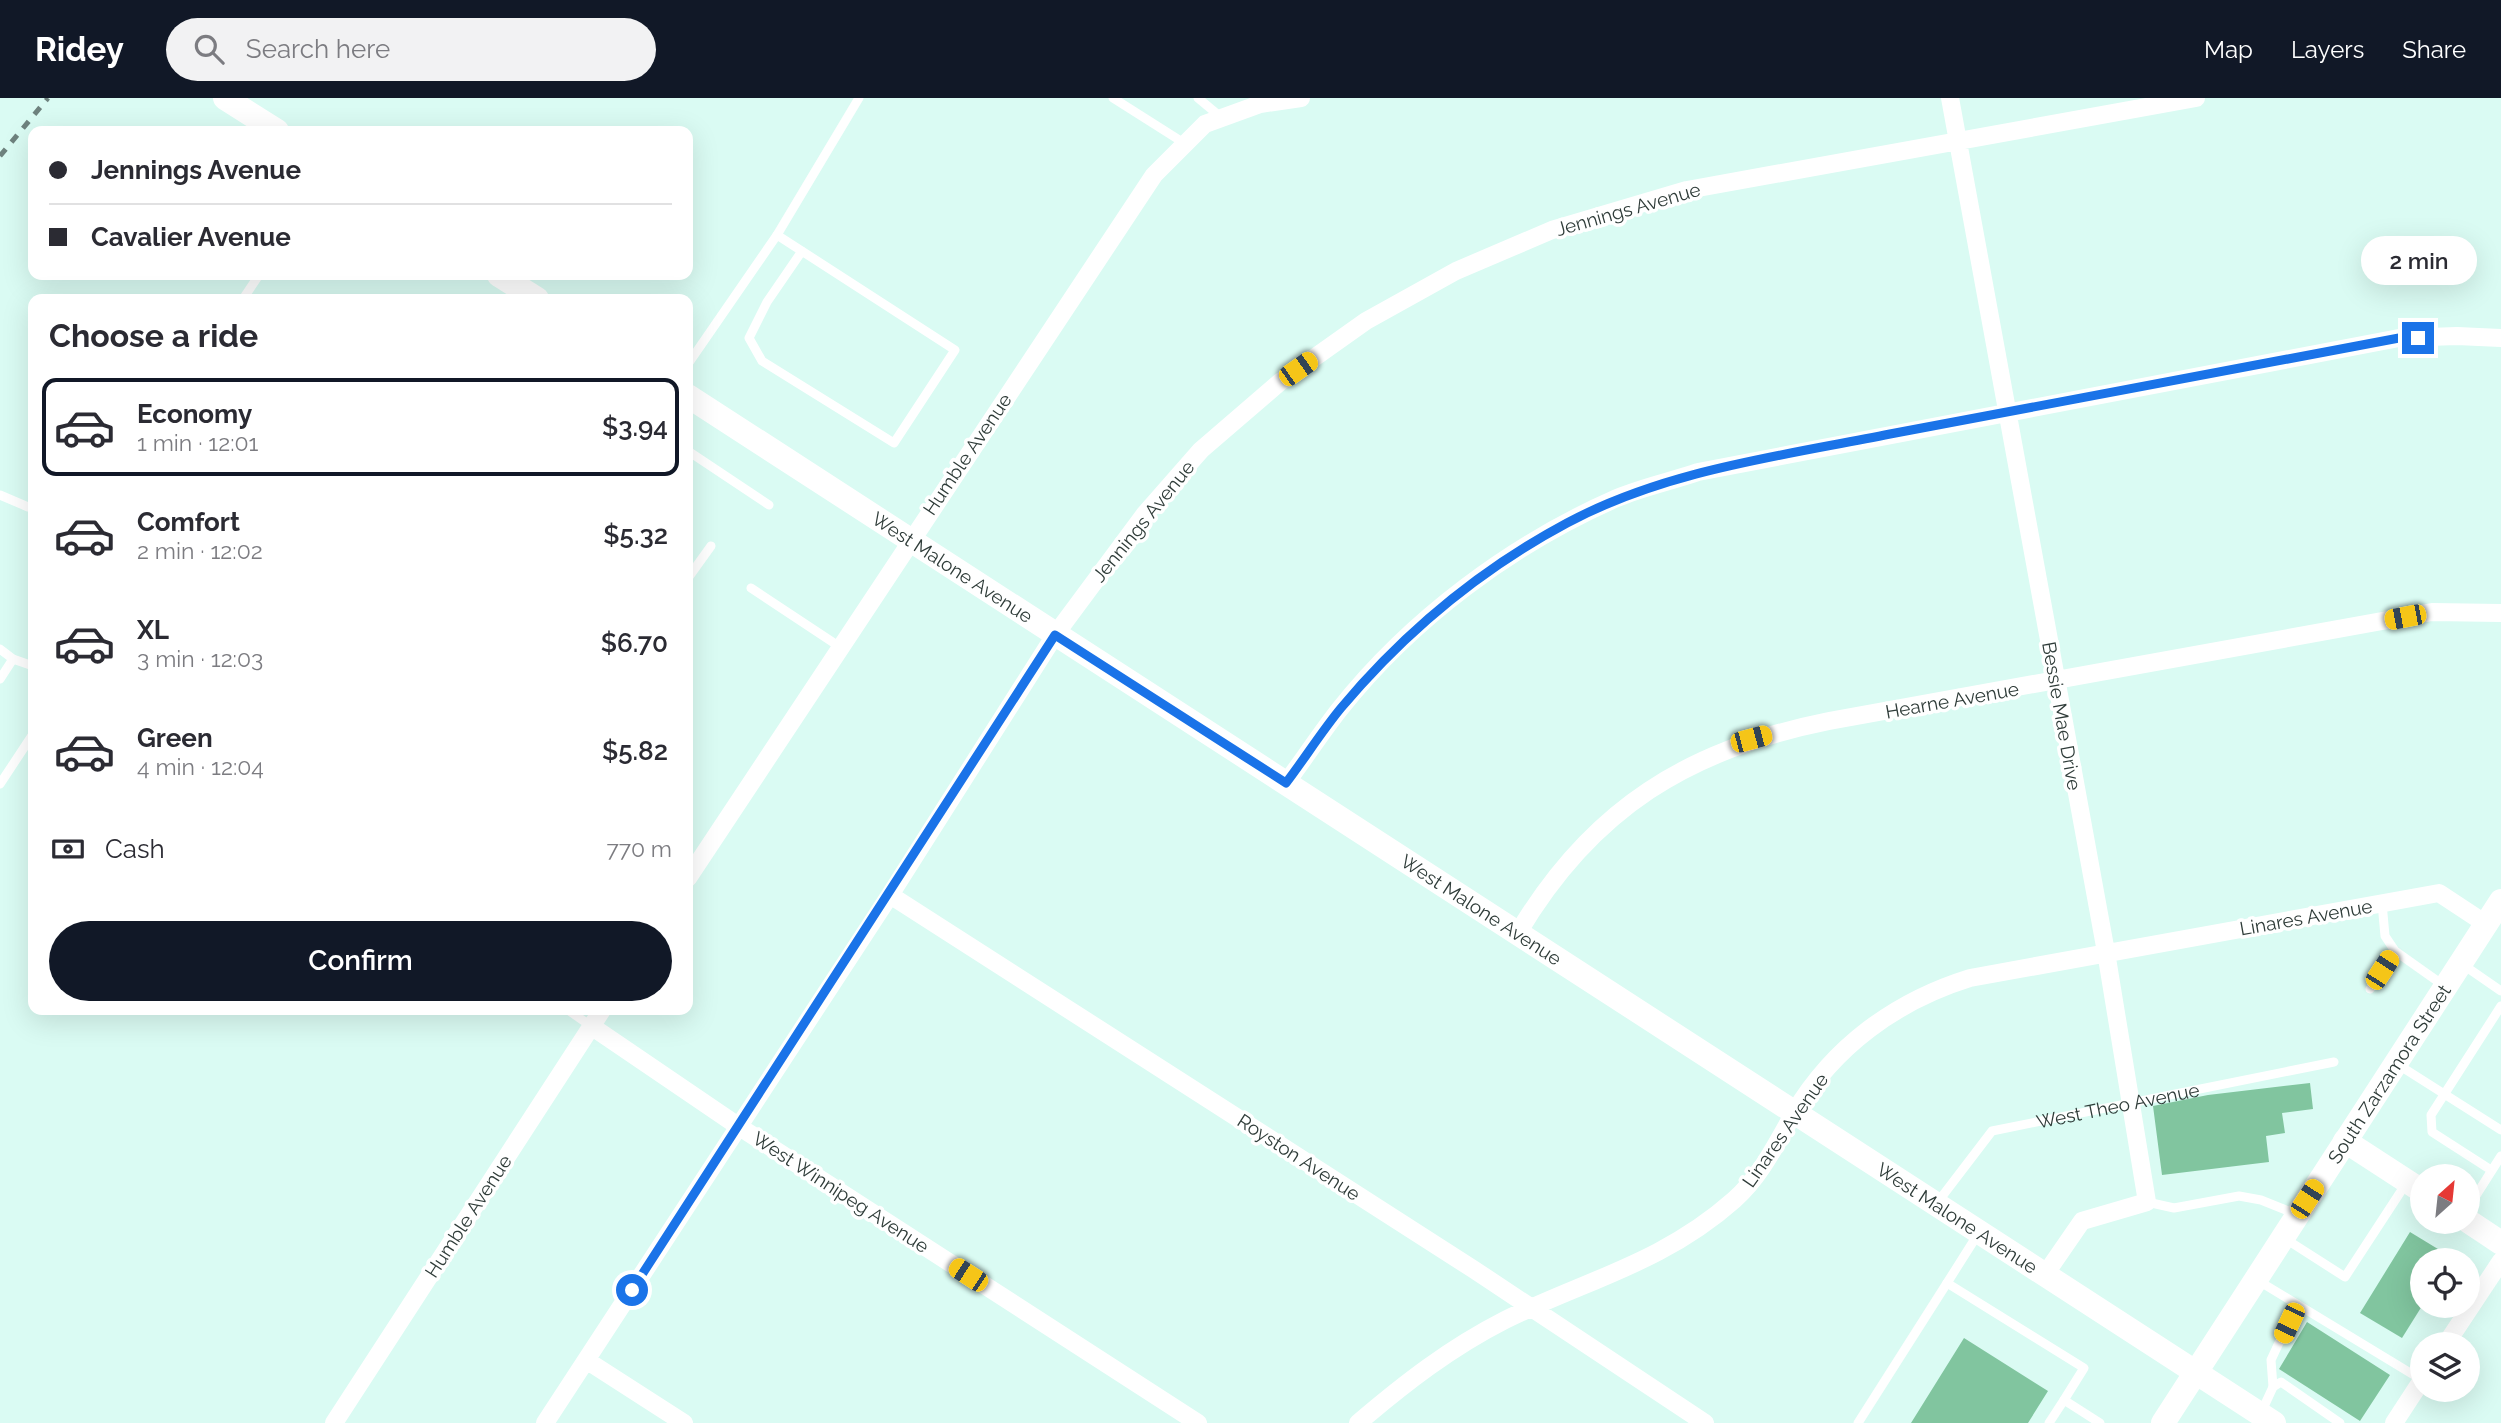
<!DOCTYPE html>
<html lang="en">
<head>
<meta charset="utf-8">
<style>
  :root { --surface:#fff; --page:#f2f2f3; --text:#2b2b33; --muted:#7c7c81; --line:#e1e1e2; --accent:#111827 }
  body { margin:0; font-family:Raleway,sans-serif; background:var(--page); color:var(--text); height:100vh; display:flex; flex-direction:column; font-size:26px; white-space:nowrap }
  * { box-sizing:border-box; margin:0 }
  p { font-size:23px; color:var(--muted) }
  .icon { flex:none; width:38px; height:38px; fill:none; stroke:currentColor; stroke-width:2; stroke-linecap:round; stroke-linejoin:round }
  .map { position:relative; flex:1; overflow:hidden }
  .panel { position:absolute; left:28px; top:196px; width:665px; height:721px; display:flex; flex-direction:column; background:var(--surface); border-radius:14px; box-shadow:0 7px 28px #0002 }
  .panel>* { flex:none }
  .hud { position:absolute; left:28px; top:28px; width:665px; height:154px; border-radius:14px; box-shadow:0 7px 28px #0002; display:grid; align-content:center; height:154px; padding:0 21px; background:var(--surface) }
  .needle { width:46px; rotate:27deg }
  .tools { position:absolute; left:2410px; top:1066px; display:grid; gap:14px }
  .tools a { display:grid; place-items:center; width:70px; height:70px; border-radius:50%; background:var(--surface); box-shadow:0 7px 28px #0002; font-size:35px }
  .end { position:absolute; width:32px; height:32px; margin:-16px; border:9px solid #1a73e8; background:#fff; box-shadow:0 0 0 4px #fff }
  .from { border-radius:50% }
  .bubble { position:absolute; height:49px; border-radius:24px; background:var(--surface); box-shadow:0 7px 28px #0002; font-size:23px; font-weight:600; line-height:49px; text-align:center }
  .car { position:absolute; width:21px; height:42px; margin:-21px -10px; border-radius:9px; box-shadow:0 0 5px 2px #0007; background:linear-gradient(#f5c518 24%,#345 0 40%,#f5c518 0 76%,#345 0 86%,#f5c518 0) }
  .hud b { display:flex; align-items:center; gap:24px; height:66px; font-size:26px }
  .hud b+b { border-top:2px solid var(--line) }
  .hud i { width:18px; height:18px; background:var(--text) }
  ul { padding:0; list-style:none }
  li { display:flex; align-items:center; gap:21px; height:98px; margin:0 14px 10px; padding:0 7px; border:4px solid transparent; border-radius:14px }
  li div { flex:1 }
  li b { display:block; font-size:26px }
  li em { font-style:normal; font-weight:600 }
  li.on { border-color:var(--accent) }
  li>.icon { width:63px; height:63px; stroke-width:1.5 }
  h2 { padding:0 21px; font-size:32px; line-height:84px }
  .pay { display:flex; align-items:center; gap:18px; height:77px; padding:0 21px; font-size:26px }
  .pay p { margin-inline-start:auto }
  .button { display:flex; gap:14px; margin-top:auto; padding:14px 21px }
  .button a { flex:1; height:80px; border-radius:42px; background:var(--accent); color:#fff; font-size:28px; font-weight:600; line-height:80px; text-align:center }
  header { display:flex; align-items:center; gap:42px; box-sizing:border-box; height:98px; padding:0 35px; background:var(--accent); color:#fff }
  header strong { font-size:33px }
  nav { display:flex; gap:38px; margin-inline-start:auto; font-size:24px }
  .search { width:490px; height:63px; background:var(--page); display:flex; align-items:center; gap:18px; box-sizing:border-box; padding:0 24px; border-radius:38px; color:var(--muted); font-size:26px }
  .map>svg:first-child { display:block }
</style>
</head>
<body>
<header>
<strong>Ridey</strong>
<div class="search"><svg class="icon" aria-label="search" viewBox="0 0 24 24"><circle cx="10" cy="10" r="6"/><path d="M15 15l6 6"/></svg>Search here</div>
<nav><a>Map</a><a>Layers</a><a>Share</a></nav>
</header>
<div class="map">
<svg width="2501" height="1325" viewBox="0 0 2501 1325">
  <rect width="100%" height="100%" fill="#dafbf3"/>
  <path fill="#81c59f" d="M2310 985 2313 1011 2282 1015 2285 1035 2266 1038 2269 1064 2162 1077 2153 1008 2208 997Z
    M2410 1134 2456 1162H2422V1208L2402 1240 2360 1215Z
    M2307 1224 2390 1277 2360 1323 2279 1271Z
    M1964 1240 2048 1293 2028 1325H1911Z"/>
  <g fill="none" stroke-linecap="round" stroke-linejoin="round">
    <g stroke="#fff" stroke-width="9">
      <path d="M1113 0 1184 45"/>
      <path d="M1198 0 1222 20"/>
      <path d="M777 137 859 0"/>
      <path d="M243 201 259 177"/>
      <path d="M688 266 777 137 955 252 894 345 762 263 749 240 767 204 802 153"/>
      <path d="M688 353 769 407"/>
      <path d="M0 397 28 409 33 408"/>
      <path d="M688 480 711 448"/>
      <path d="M751 490 840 549"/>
      <path d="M0 551 13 561 33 568"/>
      <path d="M0 581 13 561"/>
      <path d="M0 686 33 636"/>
      <path d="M2382 805 2385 838 2395 853 2443 887"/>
      <path d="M2462 866 2501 893"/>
      <path d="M2370 891 2395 853"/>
      <path d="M568 912 591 928"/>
      <path d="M2397 966 2501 1032"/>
      <path d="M2491 1072 2432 1034 2431 1017 2501 908"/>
      <path d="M2147 1104 2174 1110 2239 1098 2261 1102 2296 1116"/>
      <path id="s1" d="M1937 1105 1992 1033 2334 964"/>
      <path d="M2468 1110 2501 1058"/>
      <path d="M1978 1136 1947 1185 2084 1270 2064 1302"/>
      <path d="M2284 1140 2345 1179 2407 1084"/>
      <path d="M2257 1182 2422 1282"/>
      <path d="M2273 1289 2271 1262 2297 1206"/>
      <path d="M2261 1315 2273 1289 2281 1284 2340 1325"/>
      <path d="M1858 1325 1947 1185"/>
      <path d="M2049 1325 2064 1302 2100 1325"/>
    </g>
    <path stroke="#fff" stroke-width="18" d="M1950 0 2106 854 2147 1104 2082 1123 2044 1178
      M1286 685C1304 661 1321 635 1339 612 1411 521 1512 446 1617 400 1643 389 1672 383 1698 374L2399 240 2457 238 2501 240
      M688 780 1154 77 1205 26 1260 6 1301 0
      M890 797 1473 1171 1705 1325
      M1518 835C1592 710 1689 651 1829 623L2432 514 2501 515
      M591 928 738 1028 1198 1325
      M2446 1246 2501 1163
      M586 1262 684 1325
      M334 1325 602 912
      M545 1325 890 797 1055 537 1144 417 1201 352 1280 284 1366 223 1456 173 1552 132 1687 92 2196 0
      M1358 1325C1405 1285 1450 1250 1505 1222 1586 1182 1663 1165 1734 1102 1761 1078 1776 1046 1794 1015 1834 948 1896 903 1970 880L2439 795 2486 826
      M2394 1325 2422 1282"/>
    <g stroke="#fff" stroke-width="24">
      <path d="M225 0 277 33"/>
      <path d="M499 177 537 201"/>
      <path id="s2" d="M688 298 2274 1325"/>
      <path d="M2345 1043 2422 1093"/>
      <path d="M2468 1123 2501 1145"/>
      <path id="s3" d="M2163 1325 2501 803"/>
    </g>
    <path stroke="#6e827e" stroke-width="5" stroke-dasharray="9 9" stroke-linecap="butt" d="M0 58 48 0"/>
  </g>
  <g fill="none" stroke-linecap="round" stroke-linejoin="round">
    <path stroke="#1a73e8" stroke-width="9" d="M632 1192 1055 537 1286 685C1305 660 1322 633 1341 610 1404 535 1481 471 1567 425 1666 372 1781 358 1890 336 2059 303 2229 272 2399 240H2418"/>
  </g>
  <g text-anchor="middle" stroke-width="7" stroke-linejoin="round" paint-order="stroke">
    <g font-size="19" fill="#2f3c39" stroke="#fff">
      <text transform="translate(1628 111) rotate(-16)" y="7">Jennings Avenue</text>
      <text transform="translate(967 356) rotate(-56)" y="7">Humble Avenue</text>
      <text transform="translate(1143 423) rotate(-51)" y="7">Jennings Avenue</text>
      <text dy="7" stroke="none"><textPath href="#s2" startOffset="315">West Malone Avenue</textPath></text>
      <text transform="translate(1952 602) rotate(-10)" y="7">Hearne Avenue</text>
      <text transform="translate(2062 618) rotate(80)" y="7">Bessie Mae Drive</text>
      <text dy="7" stroke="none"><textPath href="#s2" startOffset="945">West Malone Avenue</textPath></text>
      <text transform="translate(2306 819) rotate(-10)" y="7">Linares Avenue</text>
      <text dy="7" stroke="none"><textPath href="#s3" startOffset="416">South Zarzamora Street</textPath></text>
      <text dy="7" stroke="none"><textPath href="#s1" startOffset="219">West Theo Avenue</textPath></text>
      <text transform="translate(1785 1032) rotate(-55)" y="7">Linares Avenue</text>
      <text transform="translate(1299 1059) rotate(33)" y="7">Royston Avenue</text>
      <text transform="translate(841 1094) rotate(33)" y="7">West Winnipeg Avenue</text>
      <text transform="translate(468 1118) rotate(-57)" y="7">Humble Avenue</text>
      <text dy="7" stroke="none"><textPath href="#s2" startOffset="1512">West Malone Avenue</textPath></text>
    </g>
  </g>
</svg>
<div class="tools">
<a><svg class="needle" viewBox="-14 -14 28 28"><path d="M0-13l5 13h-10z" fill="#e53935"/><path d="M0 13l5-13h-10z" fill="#7c7c81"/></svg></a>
<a><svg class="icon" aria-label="locate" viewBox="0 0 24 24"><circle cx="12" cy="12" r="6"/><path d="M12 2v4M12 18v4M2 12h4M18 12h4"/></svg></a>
<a><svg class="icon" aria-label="layers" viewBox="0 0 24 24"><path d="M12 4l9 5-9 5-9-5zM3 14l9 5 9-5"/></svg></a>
</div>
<i class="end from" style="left:632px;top:1192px"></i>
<i class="end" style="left:2418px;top:240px"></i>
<div class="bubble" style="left:2361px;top:138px;width:116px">2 min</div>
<i class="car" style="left:1298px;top:271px;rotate:55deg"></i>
<i class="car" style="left:2405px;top:519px;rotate:259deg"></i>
<i class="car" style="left:1751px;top:641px;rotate:75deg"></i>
<i class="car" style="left:2382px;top:872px;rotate:33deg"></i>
<i class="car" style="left:2307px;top:1101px;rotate:33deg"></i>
<i class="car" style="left:968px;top:1177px;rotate:303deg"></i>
<i class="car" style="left:2289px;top:1225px;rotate:205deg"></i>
<div class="hud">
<b><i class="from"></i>Jennings Avenue</b>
<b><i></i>Cavalier Avenue</b>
</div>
<section class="panel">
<h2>Choose a ride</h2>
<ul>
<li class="on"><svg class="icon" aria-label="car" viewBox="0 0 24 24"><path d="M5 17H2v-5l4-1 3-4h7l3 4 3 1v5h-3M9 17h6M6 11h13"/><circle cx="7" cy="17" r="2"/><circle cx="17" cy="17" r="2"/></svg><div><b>Economy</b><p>1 min · 12:01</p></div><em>$3.94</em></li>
<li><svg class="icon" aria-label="car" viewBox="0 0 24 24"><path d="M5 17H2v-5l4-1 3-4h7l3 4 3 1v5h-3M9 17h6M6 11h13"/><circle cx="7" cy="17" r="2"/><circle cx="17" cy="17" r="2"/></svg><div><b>Comfort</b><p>2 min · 12:02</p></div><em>$5.32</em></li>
<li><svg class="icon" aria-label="car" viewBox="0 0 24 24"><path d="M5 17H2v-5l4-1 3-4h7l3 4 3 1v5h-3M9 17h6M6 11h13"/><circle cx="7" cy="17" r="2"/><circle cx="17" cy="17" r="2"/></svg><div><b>XL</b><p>3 min · 12:03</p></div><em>$6.70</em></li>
<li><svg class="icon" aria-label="car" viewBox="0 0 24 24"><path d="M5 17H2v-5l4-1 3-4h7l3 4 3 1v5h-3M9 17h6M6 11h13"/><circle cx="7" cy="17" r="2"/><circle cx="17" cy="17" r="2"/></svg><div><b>Green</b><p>4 min · 12:04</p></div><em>$5.82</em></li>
</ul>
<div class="pay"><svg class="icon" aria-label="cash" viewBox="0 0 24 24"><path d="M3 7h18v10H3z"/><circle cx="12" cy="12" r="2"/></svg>Cash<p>770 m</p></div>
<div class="button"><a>Confirm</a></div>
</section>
</div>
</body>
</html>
